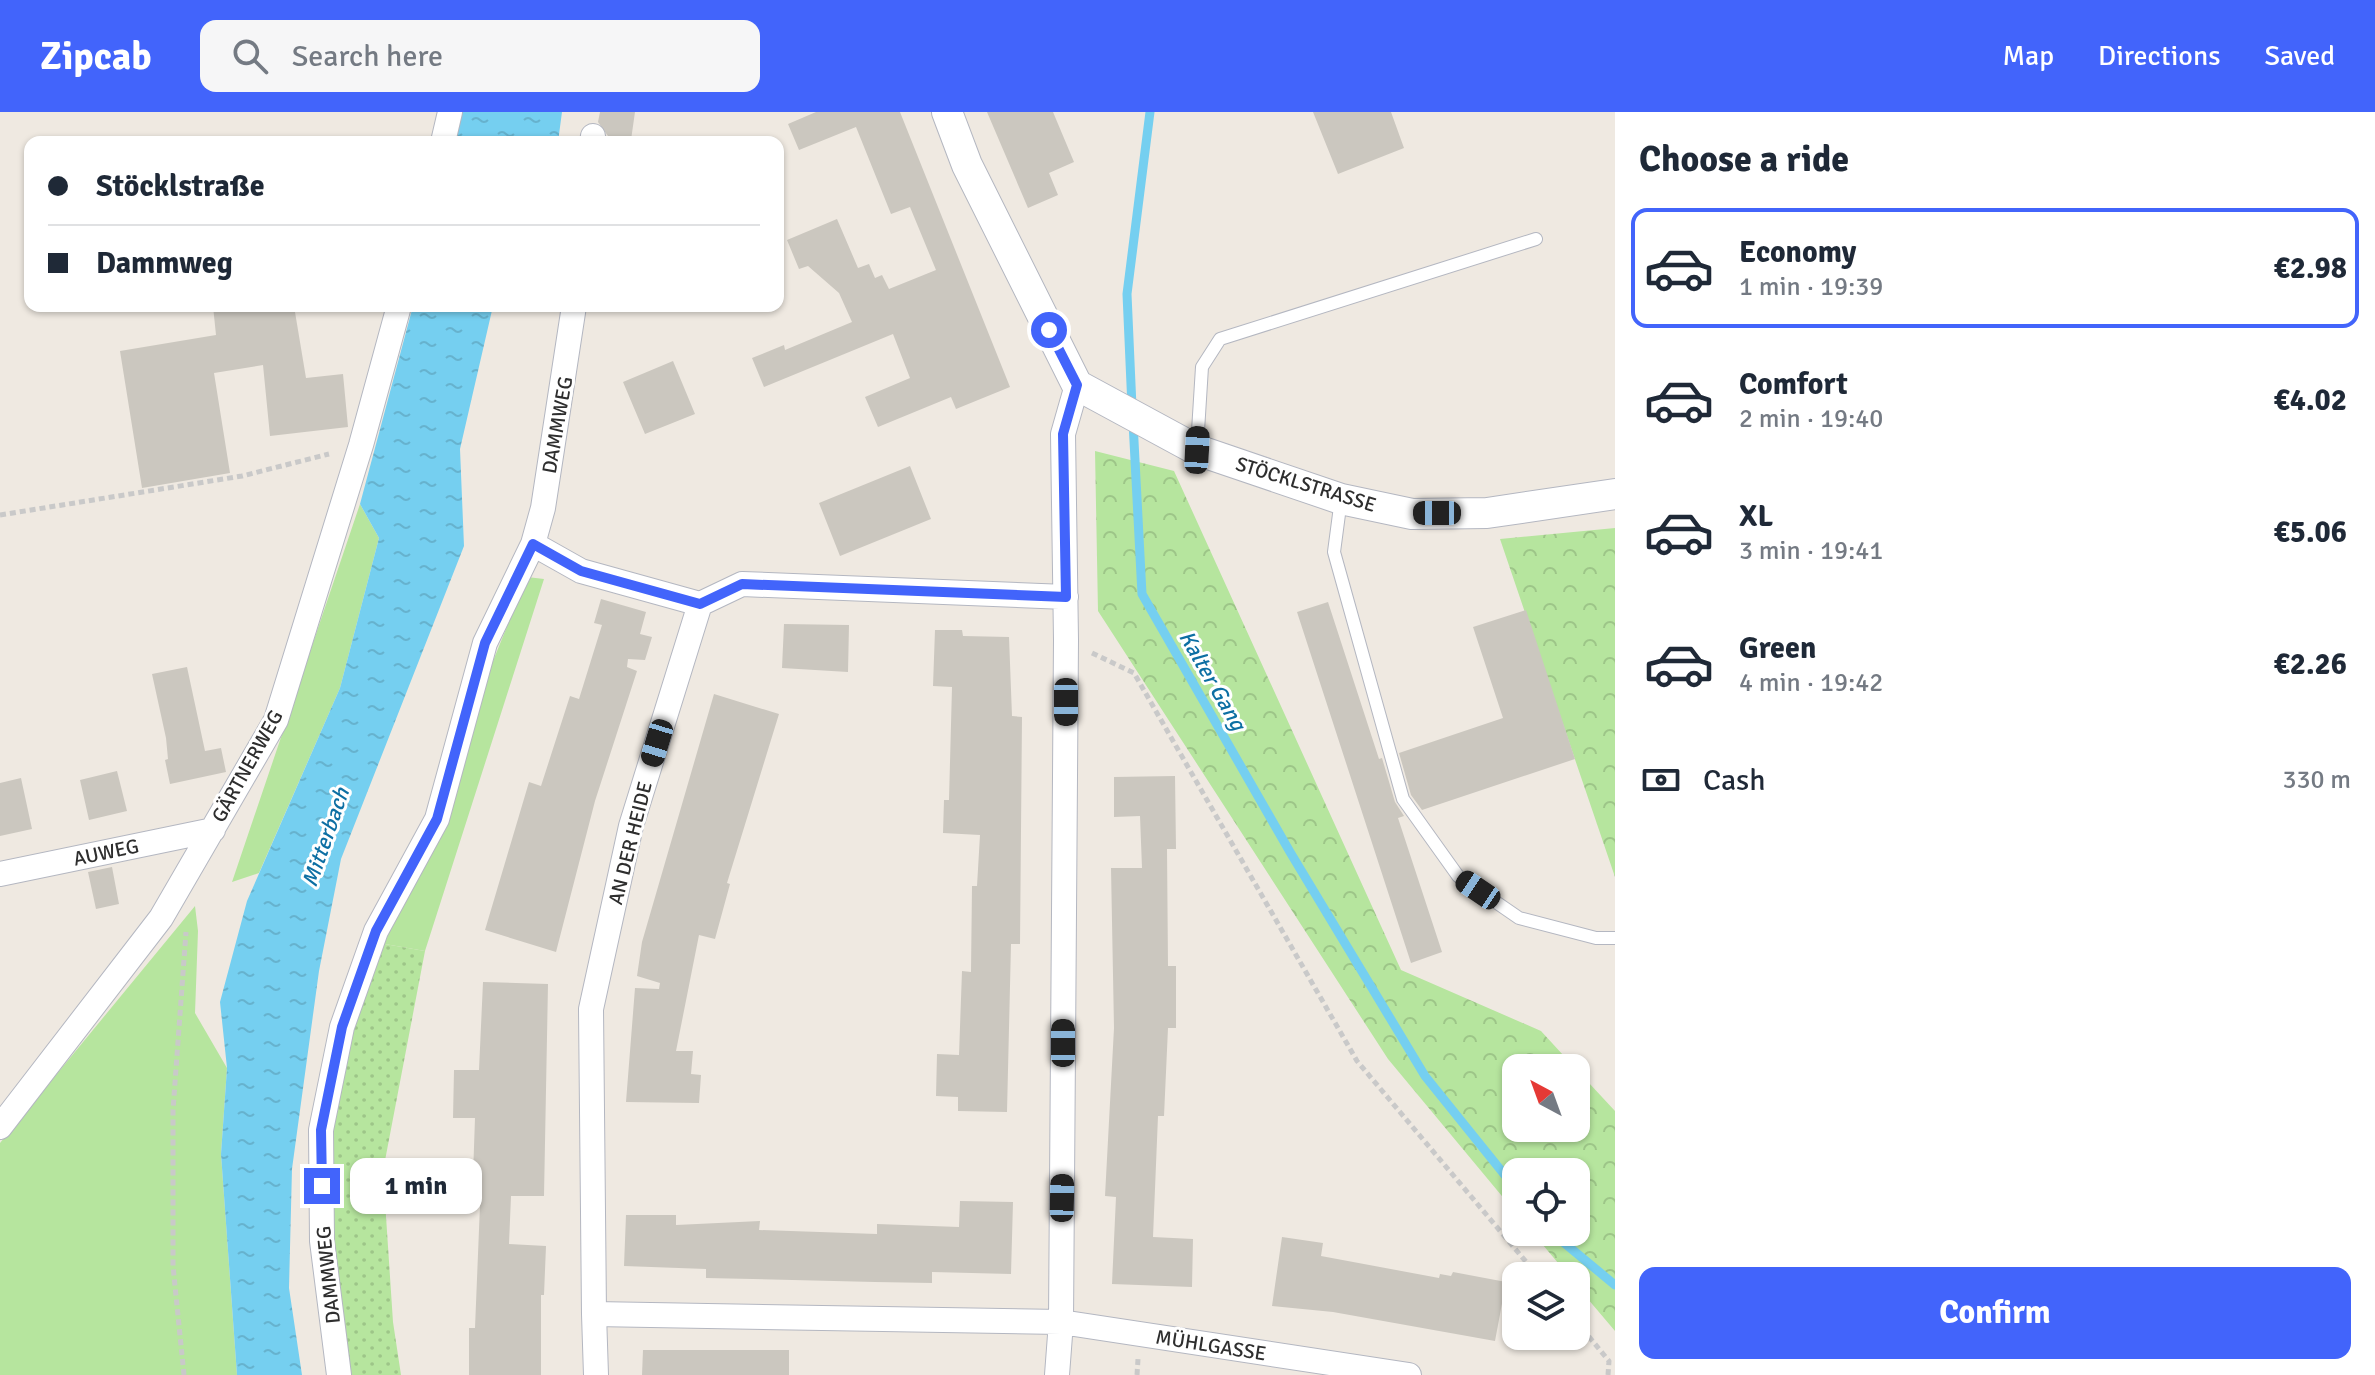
<!DOCTYPE html>
<html lang="en">
<head>
<meta charset="utf-8">
<style>
  :root { --surface:#fff; --page:#f6f6f7; --text:#1f2937; --muted:#747a83; --line:#e0e1e3; --accent:#4264fb }
  body { margin:0; font-family:Signika,sans-serif; background:var(--page); color:var(--text); height:100vh; display:flex; flex-direction:column; font-size:30px; white-space:nowrap }
  * { box-sizing:border-box; margin:0 }
  p { font-size:26px; color:var(--muted) }
  .icon { flex:none; width:44px; height:44px; fill:none; stroke:currentColor; stroke-width:2; stroke-linecap:round; stroke-linejoin:round }
  .map { position:relative; flex:1; overflow:hidden }
  .sheet { display:flex; flex-direction:column; background:var(--surface); width:760px }
  .sheet>* { flex:none }
  .banner { position:absolute; left:24px; top:24px; width:760px; height:176px; border-radius:16px; box-shadow:0 2px 6px #0004; display:grid; align-content:center; height:176px; padding:0 24px; background:var(--surface) }
  .needle { width:52px; rotate:319deg }
  .buttons { position:absolute; left:1502px; top:942px; display:grid; gap:16px }
  .buttons a { display:grid; place-items:center; width:88px; height:88px; border-radius:16px; background:var(--surface); box-shadow:0 2px 6px #0004; font-size:40px }
  .end { position:absolute; width:36px; height:36px; margin:-18px; border:10px solid #4264fb; background:#fff; box-shadow:0 0 0 4px #fff }
  .from { border-radius:50% }
  .bubble { position:absolute; height:56px; border-radius:16px; background:var(--surface); box-shadow:0 2px 6px #0004; font-size:26px; font-weight:700; line-height:56px; text-align:center }
  .car { position:absolute; width:24px; height:48px; margin:-24px -12px; border-radius:10px; box-shadow:0 0 6px 2px #0007; background:linear-gradient(#222 24%,#8ab4d8 0 40%,#222 0 76%,#8ab4d8 0 86%,#222 0) }
  .banner b { display:flex; align-items:center; gap:28px; height:76px; font-size:30px }
  .banner b+b { border-top:2px solid var(--line) }
  .banner i { width:20px; height:20px; background:var(--text) }
  ul { padding:0; list-style:none }
  li { display:flex; align-items:center; gap:24px; height:120px; margin:0 16px 12px; padding:0 8px; border:4px solid transparent; border-radius:16px }
  li div { flex:1 }
  li b { display:block; font-size:30px }
  li em { font-style:normal; font-weight:700 }
  li.current { border-color:var(--accent) }
  li>.icon { width:72px; height:72px; stroke-width:1.5 }
  h2 { padding:0 24px; font-size:36px; line-height:96px }
  .pay { display:flex; align-items:center; gap:20px; height:88px; padding:0 24px; font-size:30px }
  .pay p { margin-inline-start:auto }
  .primary-button { display:flex; gap:16px; margin-top:auto; padding:16px 24px }
  .primary-button a { flex:1; height:92px; border-radius:16px; background:var(--accent); color:#fff; font-size:32px; font-weight:700; line-height:92px; text-align:center }
  header { display:flex; align-items:center; gap:48px; box-sizing:border-box; height:112px; padding:0 40px; background:var(--accent); color:#fff }
  header strong { font-size:38px }
  nav { display:flex; gap:44px; margin-inline-start:auto; font-size:28px }
  .search { width:560px; height:72px; background:var(--page); display:flex; align-items:center; gap:20px; box-sizing:border-box; padding:0 28px; border-radius:16px; color:var(--muted); font-size:30px }
  main { display:flex; flex:1; min-height:0 }
  .map>svg:first-child { display:block }
</style>
</head>
<body>
<header>
<strong>Zipcab</strong>
<div class="search"><svg class="icon" aria-label="search" viewBox="0 0 24 24"><circle cx="10" cy="10" r="6"/><path d="M15 15l6 6"/></svg>Search here</div>
<nav><a>Map</a><a>Directions</a><a>Saved</a></nav>
</header>
<main>
<div class="map">
<svg width="1615" height="1263" viewBox="0 0 1615 1263">
  <defs>
    <pattern id="forest-crowns" width="20" height="18" patternUnits="userSpaceOnUse" patternTransform="scale(2)"><rect width="20" height="18" fill="#b6e59e"/><path d="M2 6a3 3 0 1 1 6 0M12 15a3 3 0 1 1 6 0" fill="none" stroke="#9dc588"/></pattern>
    <pattern id="garden-dots" width="8" height="8" patternUnits="userSpaceOnUse" patternTransform="scale(2)"><rect width="8" height="8" fill="#b6e59e"/><path d="M2 2h.1M6 6h.1" fill="none" stroke="#9dc588" stroke-width="1.8" stroke-linecap="round"/></pattern>
    <pattern id="water-ripples" width="26" height="14" patternUnits="userSpaceOnUse" patternTransform="scale(2)"><rect width="26" height="14" fill="#75cff0"/><path d="M2 4q2-2 4 0t4 0M15 11q2-2 4 0t4 0" fill="none" stroke="#66b2ce"/></pattern>
  </defs>
  <rect width="100%" height="100%" fill="#efe9e1"/>
  <path fill="#b6e59e" d="M360 392 379 426 340 576 259 761 232 770Z
    M527 465 544 467 425 839 379 831Z
    M195 794 198 819 195 901 227 956 221 1042 237 1263H0V1031Z"/>
  <path fill="url(#forest-crowns)" d="M1095 339 1174 359 1401 858 1541 919 1575 956H1516V1016H1576V957L1615 999V1219L1576 1173V1164H1569L1532 1120H1576V1060H1516V1101L1388 947 1098 499Z
    M1615 416V765L1500 427Z"/>
  <path fill="url(#garden-dots)" d="M379 831 425 839 383 1059 393 1210 401 1263H349C336 1181 327 1097 332 1014 336 951 358 890 379 831Z"/>
  <path fill="url(#water-ripples)" d="M460 0H562L558 30H453Z
    M413 194H493L460 337 464 434 341 747 319 859 292 1057 289 1176 302 1263H237L221 1042 227 956 220 890 247 789 340 576 379 426 360 392Z"/>
  <g fill="none" stroke-linecap="round" stroke-linejoin="round">
    <path stroke="#75cff0" stroke-width="9" d="M1132 295 1127 182 1150 0
      M1133 310 1142 482 1290 740 1425 964 1516 1077
      M1551 1120 1615 1173"/>
  </g>
  <path fill="#cbc7bf" d="M600 0H635L631 28 608 24 598 10Z
    M816 0H900L1010 275 956 297 951 285 878 315 865 285 910 266 893 222 764 275 752 246 784 233 785 238 852 210 839 181 808 154 799 157 787 128 837 107 858 156 869 152 875 166 882 163 889 177 936 158 910 95 891 102 856 15 799 38 788 12Z
    M987 0H1053L1074 50 1049 61 1058 83 1028 96Z
    M1313 0H1391L1404 36 1338 62Z
    M213 194H294L306 266 343 262 348 315 270 324 263 253 214 261 230 361 142 376 120 239 216 223Z
    M673 249 695 302 645 322 623 270Z
    M910 354 931 407 840 444 819 391Z
    M601 487 646 500 640 522 652 525 645 548 628 547 627 555 637 559 595 689 556 840 485 818 529 670 541 674 570 584 579 587 602 513 594 511Z
    M1328 490 1379 647 1382 646 1395 690 1404 704 1398 706 1442 840 1411 851 1297 500Z
    M1526 498 1575 647 1422 698 1411 683 1399 641 1503 606 1473 515Z
    M784 512 849 513 848 560 782 556Z
    M935 518H962L963 524 1009 525 1012 604 1022 605 1020 832H1011L1007 1000 958 999V985L936 984 937 942 959 943 962 859 971 860 972 774H977L980 723 943 721 944 688H949L952 575 933 574Z
    M187 555 205 639 221 636 226 660 170 672 165 648 168 647 166 626 152 562Z
    M714 582 779 602 727 771 730 772 715 827 699 823 676 939H693L691 962 701 963 699 991 626 990 635 876 659 877 660 871 637 864 642 830Z
    M117 659 127 699 89 708 80 668Z
    M1175 664 1176 737H1167L1168 854H1176V916H1168L1164 1004H1158L1153 1125 1193 1127 1192 1175 1112 1172 1116 1085 1105 1084 1114 916 1111 756H1142L1140 704 1114 705V665Z
    M21 666 32 717 0 724V671Z
    M112 755 119 792 96 797 88 760Z
    M483 870 548 872 544 1084H511L509 1132 546 1134 544 1183H541V1263H469V1216H475L480 1093H472L475 1006H453L454 958H479Z
    M960 1089 1013 1090 1011 1162 932 1160V1171L875 1170 706 1166V1157L624 1154 626 1103H676V1113L760 1109 759 1118 877 1122V1112L959 1115Z
    M1282 1125 1323 1131 1321 1144 1439 1166 1440 1162 1451 1164 1453 1160 1506 1170 1495 1229 1333 1200 1272 1194Z
    M643 1238H789V1263H642Z"/>
  <g fill="none" stroke-linecap="round" stroke-linejoin="round">
    <g stroke="#b4b7c1" stroke-width="14">
      <path id="service" d="M1197 335 1202 255 1220 227 1536 127
        M1341 387 1334 440 1403 687 1458 764 1519 806 1596 826H1615"/>
    </g>
    <g stroke="#b4b7c1" stroke-width="26">
      <path id="minor" d="M443 30 450 0
        M592 30 593 24
        M533 432 581 459 700 492
        M1066 485 742 472 700 492 631 714 591 897 594 1202 1061 1210 1409 1263
        M0 762 213 718
        M0 1015 161 806 276 608 361 333 399 194
        M594 1202 596 1263
        M339 1263 322 1129 321 1018 342 915 376 819 437 707 485 531 533 432 543 396 574 194
        M1057 1263 1061 1210 1066 528 1063 322 1077 273"/>
    </g>
    <g stroke="#b4b7c1" stroke-width="32">
      <path id="tertiary" d="M947 0 967 53 1077 273 1197 338 1341 387 1412 402 1487 401 1615 382"/>
    </g>
    <path stroke="#c9c9c9" stroke-width="5" stroke-dasharray="6 4" stroke-linecap="butt" d="M0 403 242 364 329 342
      M1092 541 1134 561 1357 949 1538 1164
      M1576 1209 1609 1249 1608 1263
      M184 1263 173 1154V998L186 820
      M1137 1263 1138 1247"/>
    <use href="#service" stroke="#fff" stroke-width="12"/>
    <use href="#minor" stroke="#fff" stroke-width="24"/>
    <use href="#tertiary" stroke="#fff" stroke-width="30"/>
  </g>
  <g fill="none" stroke-linecap="round" stroke-linejoin="round">
    <path stroke="#4264fb" stroke-width="10" d="M322 1074 321 1018 342 915 376 819 437 707 485 531 533 432 581 459 700 492 742 472 1066 485 1063 322 1077 273 1049 218"/>
  </g>
  <g text-anchor="middle" stroke-width="6" stroke-linejoin="round" paint-order="stroke">
    <g font-size="20" fill="#2e2e2e" stroke="#fff">
      <text transform="translate(557 313) rotate(-80)" y="7">DAMMWEG</text>
      <text transform="translate(1306 372) rotate(17)" y="7">STÖCKLSTRASSE</text>
      <text transform="translate(247 654) rotate(-61)" y="7">GÄRTNERWEG</text>
      <text transform="translate(630 731) rotate(-76)" y="7">AN DER HEIDE</text>
      <text transform="translate(106 740) rotate(-12)" y="7">AUWEG</text>
      <text transform="translate(328 1163) rotate(-96)" y="7">DAMMWEG</text>
      <text transform="translate(1211 1233) rotate(9)" y="7">MÜHLGASSE</text>
    </g>
    <g font-size="22" font-style="italic" fill="#0d6fa3" stroke="#fff">
      <text transform="translate(1213 568) rotate(60)" y="8">Kalter Gang</text>
      <text transform="translate(325 725) rotate(-71)" y="8">Mitterbach</text>
    </g>
  </g>
</svg>
<div class="buttons">
<a><svg class="needle" viewBox="-14 -14 28 28"><path d="M0-13l5 13h-10z" fill="#e53935"/><path d="M0 13l5-13h-10z" fill="#747a83"/></svg></a>
<a><svg class="icon" aria-label="locate" viewBox="0 0 24 24"><circle cx="12" cy="12" r="6"/><path d="M12 2v4M12 18v4M2 12h4M18 12h4"/></svg></a>
<a><svg class="icon" aria-label="layers" viewBox="0 0 24 24"><path d="M12 4l9 5-9 5-9-5zM3 14l9 5 9-5"/></svg></a>
</div>
<i class="end from" style="left:1049px;top:218px"></i>
<i class="end" style="left:322px;top:1074px"></i>
<div class="bubble" style="left:350px;top:1046px;width:132px">1 min</div>
<i class="car" style="left:1197px;top:338px;rotate:3deg"></i>
<i class="car" style="left:1437px;top:401px;rotate:270deg"></i>
<i class="car" style="left:1066px;top:590px;rotate:180deg"></i>
<i class="car" style="left:657px;top:631px;rotate:197deg"></i>
<i class="car" style="left:1478px;top:778px;rotate:304deg"></i>
<i class="car" style="left:1063px;top:931px;rotate:0deg"></i>
<i class="car" style="left:1062px;top:1086px;rotate:1deg"></i>
<div class="banner">
<b><i class="from"></i>Stöcklstraße</b>
<b><i></i>Dammweg</b>
</div>
</div>
<section class="sheet">
<h2>Choose a ride</h2>
<ul>
<li class="current"><svg class="icon" aria-label="car" viewBox="0 0 24 24"><path d="M5 17H2v-5l4-1 3-4h7l3 4 3 1v5h-3M9 17h6M6 11h13"/><circle cx="7" cy="17" r="2"/><circle cx="17" cy="17" r="2"/></svg><div><b>Economy</b><p>1 min · 19:39</p></div><em>€2.98</em></li>
<li><svg class="icon" aria-label="car" viewBox="0 0 24 24"><path d="M5 17H2v-5l4-1 3-4h7l3 4 3 1v5h-3M9 17h6M6 11h13"/><circle cx="7" cy="17" r="2"/><circle cx="17" cy="17" r="2"/></svg><div><b>Comfort</b><p>2 min · 19:40</p></div><em>€4.02</em></li>
<li><svg class="icon" aria-label="car" viewBox="0 0 24 24"><path d="M5 17H2v-5l4-1 3-4h7l3 4 3 1v5h-3M9 17h6M6 11h13"/><circle cx="7" cy="17" r="2"/><circle cx="17" cy="17" r="2"/></svg><div><b>XL</b><p>3 min · 19:41</p></div><em>€5.06</em></li>
<li><svg class="icon" aria-label="car" viewBox="0 0 24 24"><path d="M5 17H2v-5l4-1 3-4h7l3 4 3 1v5h-3M9 17h6M6 11h13"/><circle cx="7" cy="17" r="2"/><circle cx="17" cy="17" r="2"/></svg><div><b>Green</b><p>4 min · 19:42</p></div><em>€2.26</em></li>
</ul>
<div class="pay"><svg class="icon" aria-label="cash" viewBox="0 0 24 24"><path d="M3 7h18v10H3z"/><circle cx="12" cy="12" r="2"/></svg>Cash<p>330 m</p></div>
<div class="primary-button"><a>Confirm</a></div>
</section>
</main>
</body>
</html>
